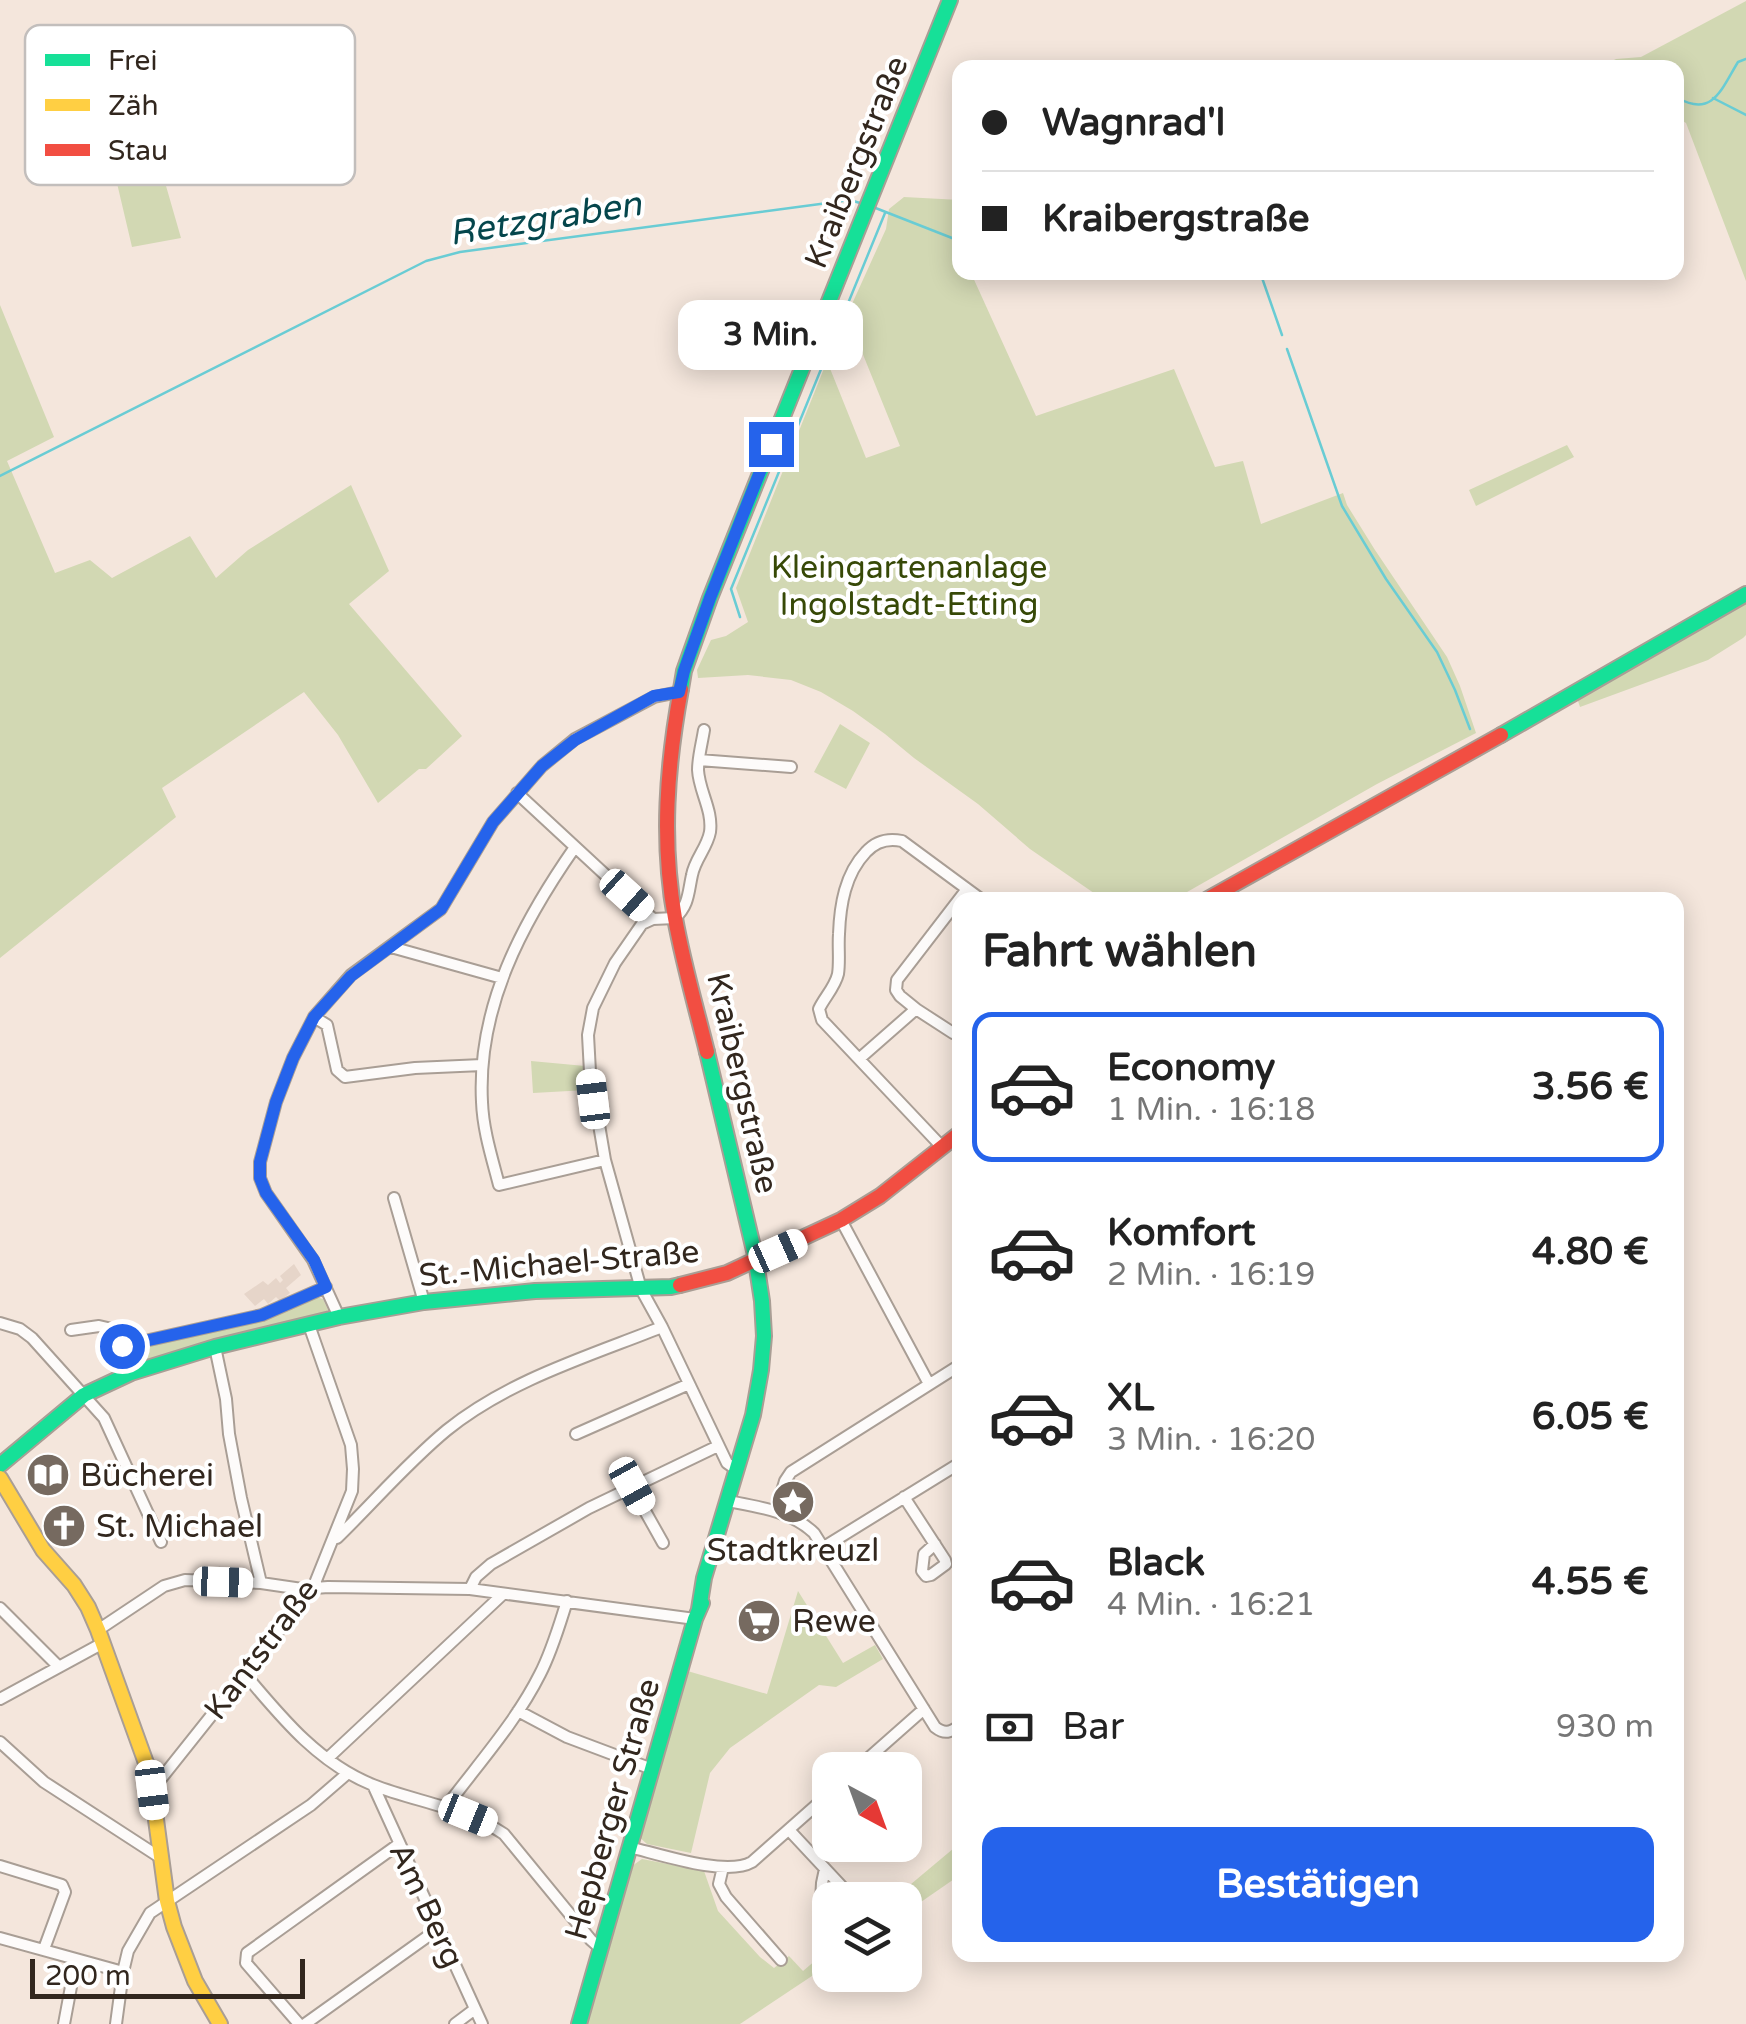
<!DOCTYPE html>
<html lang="de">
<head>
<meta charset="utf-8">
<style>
  :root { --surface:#fff; --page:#f6f6f6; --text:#222; --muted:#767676; --line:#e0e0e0; --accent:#2563eb }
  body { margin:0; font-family:"Varela Round",sans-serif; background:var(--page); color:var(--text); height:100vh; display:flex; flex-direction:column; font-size:38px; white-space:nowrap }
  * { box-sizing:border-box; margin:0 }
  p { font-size:32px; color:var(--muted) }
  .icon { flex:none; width:55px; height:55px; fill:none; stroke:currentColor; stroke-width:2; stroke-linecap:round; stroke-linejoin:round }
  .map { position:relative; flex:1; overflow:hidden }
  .drawer { position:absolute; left:952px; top:892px; width:732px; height:1070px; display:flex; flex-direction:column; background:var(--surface); border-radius:20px; box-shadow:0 5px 25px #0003 }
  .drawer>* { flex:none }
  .banner { position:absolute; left:952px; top:60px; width:732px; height:220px; border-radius:20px; box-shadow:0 5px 25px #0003; display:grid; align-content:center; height:220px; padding:0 30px; background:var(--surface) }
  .needle { width:65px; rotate:139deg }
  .controls { position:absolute; left:812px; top:1752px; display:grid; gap:20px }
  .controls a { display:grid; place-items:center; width:110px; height:110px; border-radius:20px; background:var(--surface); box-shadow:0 5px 25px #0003; font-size:50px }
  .scale { position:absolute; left:30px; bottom:25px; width:275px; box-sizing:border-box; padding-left:10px; border:5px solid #32271e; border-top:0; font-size:28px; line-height:35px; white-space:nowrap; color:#32271e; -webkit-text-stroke:8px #fff; paint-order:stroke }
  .end { position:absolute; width:45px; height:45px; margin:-22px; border:12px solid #2563eb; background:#fff; box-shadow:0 0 0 5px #fff }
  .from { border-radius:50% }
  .bubble { position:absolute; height:70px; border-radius:20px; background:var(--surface); box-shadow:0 5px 25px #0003; font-size:32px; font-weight:700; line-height:70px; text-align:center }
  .car { position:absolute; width:30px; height:60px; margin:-30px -15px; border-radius:12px; box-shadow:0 0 8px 2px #0007; background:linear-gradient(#fff 24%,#345 0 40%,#fff 0 76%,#345 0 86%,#fff 0) }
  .banner b { display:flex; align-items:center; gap:35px; height:95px; font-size:38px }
  .banner b+b { border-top:2px solid var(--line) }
  .banner i { width:25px; height:25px; background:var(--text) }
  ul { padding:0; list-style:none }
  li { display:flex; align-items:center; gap:30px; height:150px; margin:0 20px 15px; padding:0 10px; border:5px solid transparent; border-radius:20px }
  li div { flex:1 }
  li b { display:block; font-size:38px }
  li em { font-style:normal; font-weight:700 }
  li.active { border-color:var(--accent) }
  li>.icon { width:90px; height:90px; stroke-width:1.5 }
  h2 { padding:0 30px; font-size:45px; line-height:120px }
  .pay { display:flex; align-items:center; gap:25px; height:110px; padding:0 30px; font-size:38px }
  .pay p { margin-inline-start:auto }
  .primary-button { display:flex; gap:20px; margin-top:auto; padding:20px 30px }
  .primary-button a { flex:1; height:115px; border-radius:20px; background:var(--accent); color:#fff; font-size:40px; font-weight:700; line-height:115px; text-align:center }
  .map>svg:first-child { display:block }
</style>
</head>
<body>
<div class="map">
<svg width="1746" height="2024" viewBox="0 0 1746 2024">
  <rect width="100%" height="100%" fill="#f4e6dc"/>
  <path fill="#e6d5c9" d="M294 1264 301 1275 286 1288 290 1293 280 1301 276 1297 268 1304 264 1299 255 1306 244 1294 263 1281 268 1285 276 1278 280 1283 283 1280 280 1276Z"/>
  <path fill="#d2d8b3" d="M1746 1V281L1686 123 1678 118V68L1600 67 1616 59 1641 57Z
    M162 172 181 238 132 247 116 179Z
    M904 197 960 200V272L971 273 1036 416 1174 369 1215 467 1243 461 1261 524 1343 493 1347 505 1375 550 1447 657 1460 686 1476 733 1377 784 1173 900H1104L1030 849 978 804 914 758 885 734 853 711 821 692 791 680 748 675 698 678 697 670 711 640 726 636 748 622 736 588 827 361 866 458 900 446 847 315 886 229 889 209Z
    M0 305 54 437 7 461 55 573 90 560 112 578 190 536 216 578 248 550 351 485 389 571 349 604 462 736 426 769H419L378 803 338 735 304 692 162 788 176 817 0 958Z
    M1567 445 1574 457 1476 506 1469 490Z
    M1746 599V635L1743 638 1708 660 1580 707 1577 698Z
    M840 724 870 743 846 789 814 772Z
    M531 1061 585 1066 587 1090 533 1093Z
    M316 1297 323 1299 328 1310 325 1313 138 1362 133 1354 135 1347 279 1314Z
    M798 1591 843 1663 875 1645 883 1659 836 1687 819 1685 730 1748 710 1773 691 1853 647 1844 637 1835 684 1670 767 1694Z
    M960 1843V1875L905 1913V1900H892Z
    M642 1859 704 1871 718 1911 760 1957 774 1968 789 1956 803 1971 823 1954 826 1956 830 1952V1964L740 2024H585L632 1866Z"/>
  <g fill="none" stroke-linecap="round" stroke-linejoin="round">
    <path stroke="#69ccd4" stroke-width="2.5" d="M1678 98C1713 118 1722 88 1738 62L1746 59
      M1713 98 1746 115
      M873 207 952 238 960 237
      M1260 272 1282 335
      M1287 349 1342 506 1386 579 1437 652 1455 690 1470 729
      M0 476 426 261 460 252 850 200 860 203
      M740 617 731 589 885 213"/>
    <g stroke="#a99e95" stroke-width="14">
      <path id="street" d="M704 730C702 743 698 757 698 770 699 791 713 810 710 832 707 848 695 859 692 875 688 893 689 905 675 918L653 919 642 924 615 963 593 1008 588 1035 590 1072 605 1160 641 1289 662 1327 727 1463 737 1470
        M699 760 791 767
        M517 793 653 919
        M575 847C522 923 477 1007 482 1102 483 1130 492 1158 499 1185L605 1160
        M391 947 502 978
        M916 1009 953 1033 960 1034
        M314 1017 327 1025 337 1070 345 1077 415 1068 482 1065
        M859 1059 916 1009 900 996 896 990 897 980 967 889
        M943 1148 822 1020 819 1009C824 998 835 987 838 974 840 961 838 947 839 934 840 905 845 874 866 852 876 841 888 838 902 841L982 900
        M394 1198 424 1302
        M841 1220 929 1384
        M339 1317 313 1260 266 1193 260 1178V1162L276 1102 293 1058 314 1017 351 975 441 909 493 822 542 766 575 739 654 697 679 692
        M0 1323 20 1329 32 1338 104 1418 161 1542
        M71 1330 99 1326 112 1329 122 1346
        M215 1347 226 1399 229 1434 241 1498 261 1583
        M131 1373 122 1346 262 1315 326 1287
        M576 1434 689 1384
        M631 1486 663 1543
        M904 1497 945 1560 946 1564 931 1575 926 1576 922 1571 924 1554 935 1544
        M728 1501C759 1507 791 1511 814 1533L935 1727C945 1735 950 1732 960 1726
        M776 1511 785 1481 791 1472 960 1365
        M337 1538C373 1503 408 1462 447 1430 509 1380 589 1356 662 1327
        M824 1547 960 1463
        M470 1589 476 1577 491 1564 589 1508 718 1446
        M0 1608 58 1666
        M98 1630 164 1586 185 1580 261 1583 302 1589 328 1587 470 1589 695 1619
        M244 1673C281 1717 318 1763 373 1785 416 1802 464 1807 504 1834L591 1940 600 1948
        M0 1699 103 1643
        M518 1711 567 1737 652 1769
        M0 1742 44 1782 161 1858
        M328 1758 503 1594
        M855 1770 924 1709
        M373 1785 482 2024
        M152 1790 313 1588 352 1491 353 1469 351 1445 309 1325
        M446 1807C478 1764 516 1722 540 1674 552 1651 559 1626 567 1601
        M905 1820 914 1830 905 1837
        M789 1830 845 1890 833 1900
        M894 1845H896
        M629 1847C659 1854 726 1877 752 1862L830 1793
        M0 1866 62 1885 65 1892 44 1949
        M723 1867 719 1884 726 1897 781 1960
        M825 1869 822 1883 821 1901 826 1906 830 1902
        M0 1938 123 1972
        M64 2024 76 1960
        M116 2024 123 1972 128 1951 150 1913 311 1805 348 1773
        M299 2024 246 1963 247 1953 399 1844
        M305 2024 438 1929
        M455 2024 475 2009"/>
    </g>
    <g stroke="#a99e95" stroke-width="18">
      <path id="fast" d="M681 689 684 671 710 598 950 0
        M1501 735 1746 594
        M0 1465 84 1395 131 1373 215 1347 339 1317 424 1302 535 1291 671 1287 680 1285
        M699 1609 704 1578 753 1415 761 1370 764 1336 762 1301 755 1255 707 1052
        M579 2024 695 1619 702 1603"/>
    </g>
    <g stroke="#a99e95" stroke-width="18">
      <path id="slow" d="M0 1478 43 1550 74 1585 88 1607 98 1630 146 1763 152 1790 167 1901 174 1927 195 1981 220 2024"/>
    </g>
    <g stroke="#a99e95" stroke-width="18">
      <path id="jam" d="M681 689C667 765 661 841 675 918 683 963 696 1007 707 1052
        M1206 900 1501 735
        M680 1285 727 1273 841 1220 880 1196 960 1133"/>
    </g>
    <use href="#street" stroke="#fdfbfa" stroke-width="10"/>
    <use href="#fast" stroke="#16e098" stroke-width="14"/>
    <use href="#slow" stroke="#ffcf43" stroke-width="14"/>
    <use href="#jam" stroke="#f24e42" stroke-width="14"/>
  </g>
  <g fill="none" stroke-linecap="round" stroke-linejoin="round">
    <path stroke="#2563eb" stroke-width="12" d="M122 1346 262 1315 326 1287 314 1260 266 1193 260 1178V1162L276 1102 293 1058 314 1017 351 976 441 909 493 822 542 766 575 740 654 696 679 692 684 671 710 598 771 444"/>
  </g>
  <defs>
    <g id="library-disc" transform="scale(2.25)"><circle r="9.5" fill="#766a60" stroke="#fff"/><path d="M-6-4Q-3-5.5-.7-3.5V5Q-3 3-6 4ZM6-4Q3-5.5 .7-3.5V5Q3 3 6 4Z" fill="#fff"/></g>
    <g id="sight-disc" transform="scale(2.25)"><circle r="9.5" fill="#766a60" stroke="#fff"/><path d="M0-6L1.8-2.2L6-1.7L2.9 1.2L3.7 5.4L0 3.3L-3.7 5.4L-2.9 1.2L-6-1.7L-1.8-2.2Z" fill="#fff"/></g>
    <g id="church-disc" transform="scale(2.25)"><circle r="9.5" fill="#766a60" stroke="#fff"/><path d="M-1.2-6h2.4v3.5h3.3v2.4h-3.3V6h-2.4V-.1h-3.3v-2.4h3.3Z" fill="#fff"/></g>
    <g id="supermarket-disc" transform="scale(2.25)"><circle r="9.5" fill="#766a60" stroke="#fff"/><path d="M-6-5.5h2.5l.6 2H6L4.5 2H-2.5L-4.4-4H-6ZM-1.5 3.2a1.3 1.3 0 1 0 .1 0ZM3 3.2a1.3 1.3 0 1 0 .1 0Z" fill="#fff"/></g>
  </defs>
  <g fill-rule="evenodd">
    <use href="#library-disc" x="48" y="1475"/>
    <use href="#sight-disc" x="793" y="1502"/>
    <use href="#church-disc" x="64" y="1526"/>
    <use href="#supermarket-disc" x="759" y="1621"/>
  </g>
  <g text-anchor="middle" stroke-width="8" stroke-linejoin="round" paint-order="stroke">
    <g font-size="32" fill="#32271e" stroke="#fff">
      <text transform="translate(856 162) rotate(-68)" y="11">Kraibergstraße</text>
      <text transform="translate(743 1083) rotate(77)" y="11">Kraibergstraße</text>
      <text transform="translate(559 1263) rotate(-5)" y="11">St.-Michael-Straße</text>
      <text transform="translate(261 1649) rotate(-53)" y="11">Kantstraße</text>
      <text transform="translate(612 1809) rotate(-74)" y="11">Hepberger Straße</text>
      <text transform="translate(427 1905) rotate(65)" y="11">Am Berg</text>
    </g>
    <g font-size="32" fill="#374907" stroke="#fff">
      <text x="909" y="578">Kleingartenanlage<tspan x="909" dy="37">Ingolstadt-Etting</tspan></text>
    </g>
    <g font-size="32" fill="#32271e" stroke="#fff" text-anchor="start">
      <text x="80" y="1486">Bücherei</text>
      <text x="96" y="1537">St. Michael</text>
      <text x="793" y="1561" text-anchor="middle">Stadtkreuzl</text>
      <text x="792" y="1632">Rewe</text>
    </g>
    <g font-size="35" font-style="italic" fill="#05464c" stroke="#fff">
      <text transform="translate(545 218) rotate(-9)" y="12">Retzgraben</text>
    </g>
  </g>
  <rect x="25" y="25" width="330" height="160" rx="15" fill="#fff" stroke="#c2bebc" stroke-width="2.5"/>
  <rect x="45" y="54" width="45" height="12" fill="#16e098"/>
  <rect x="45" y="99" width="45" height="12" fill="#ffcf43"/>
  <rect x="45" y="144" width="45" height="12" fill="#f24e42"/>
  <g font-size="28" fill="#32271e">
    <text x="108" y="70">Frei</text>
    <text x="108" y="115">Zäh</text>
    <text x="108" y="160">Stau</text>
  </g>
</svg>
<div class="controls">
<a><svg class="needle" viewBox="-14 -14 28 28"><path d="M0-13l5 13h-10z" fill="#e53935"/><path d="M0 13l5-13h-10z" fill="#767676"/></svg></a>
<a><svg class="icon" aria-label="layers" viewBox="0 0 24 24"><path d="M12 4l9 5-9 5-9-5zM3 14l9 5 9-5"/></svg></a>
</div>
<div class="scale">200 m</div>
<i class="end from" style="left:122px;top:1346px"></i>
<i class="end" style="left:771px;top:444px"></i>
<div class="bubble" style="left:678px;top:300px;width:185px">3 Min.</div>
<i class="car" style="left:627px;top:895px;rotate:132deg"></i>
<i class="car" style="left:593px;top:1099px;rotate:353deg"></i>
<i class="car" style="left:778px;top:1251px;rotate:66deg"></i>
<i class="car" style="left:632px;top:1486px;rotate:151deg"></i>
<i class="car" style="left:223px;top:1582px;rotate:92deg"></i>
<i class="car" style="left:152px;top:1790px;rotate:173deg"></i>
<i class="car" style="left:468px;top:1815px;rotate:112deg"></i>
<div class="banner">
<b><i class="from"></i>Wagnrad'l</b>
<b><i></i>Kraibergstraße</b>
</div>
<section class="drawer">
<h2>Fahrt wählen</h2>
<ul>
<li class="active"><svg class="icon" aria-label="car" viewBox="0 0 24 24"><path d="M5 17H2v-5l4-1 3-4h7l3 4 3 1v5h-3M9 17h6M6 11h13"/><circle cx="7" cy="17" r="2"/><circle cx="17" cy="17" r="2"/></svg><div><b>Economy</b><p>1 Min. · 16:18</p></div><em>3.56 €</em></li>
<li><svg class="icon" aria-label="car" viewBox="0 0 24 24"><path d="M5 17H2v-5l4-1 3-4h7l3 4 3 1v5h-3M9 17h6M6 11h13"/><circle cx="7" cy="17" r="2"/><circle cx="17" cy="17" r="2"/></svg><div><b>Komfort</b><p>2 Min. · 16:19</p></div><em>4.80 €</em></li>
<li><svg class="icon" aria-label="car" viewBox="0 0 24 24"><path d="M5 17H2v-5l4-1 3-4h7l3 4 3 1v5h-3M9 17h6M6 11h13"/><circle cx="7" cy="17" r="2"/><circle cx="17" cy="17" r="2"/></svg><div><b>XL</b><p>3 Min. · 16:20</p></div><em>6.05 €</em></li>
<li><svg class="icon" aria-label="car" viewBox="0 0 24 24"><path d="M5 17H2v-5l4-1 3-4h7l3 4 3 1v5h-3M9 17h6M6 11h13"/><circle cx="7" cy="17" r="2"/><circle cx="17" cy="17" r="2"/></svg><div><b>Black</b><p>4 Min. · 16:21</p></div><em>4.55 €</em></li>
</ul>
<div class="pay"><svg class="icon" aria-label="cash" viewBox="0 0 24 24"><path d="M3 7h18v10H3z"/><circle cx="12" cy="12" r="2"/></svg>Bar<p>930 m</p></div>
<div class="primary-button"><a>Bestätigen</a></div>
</section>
</div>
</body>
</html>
